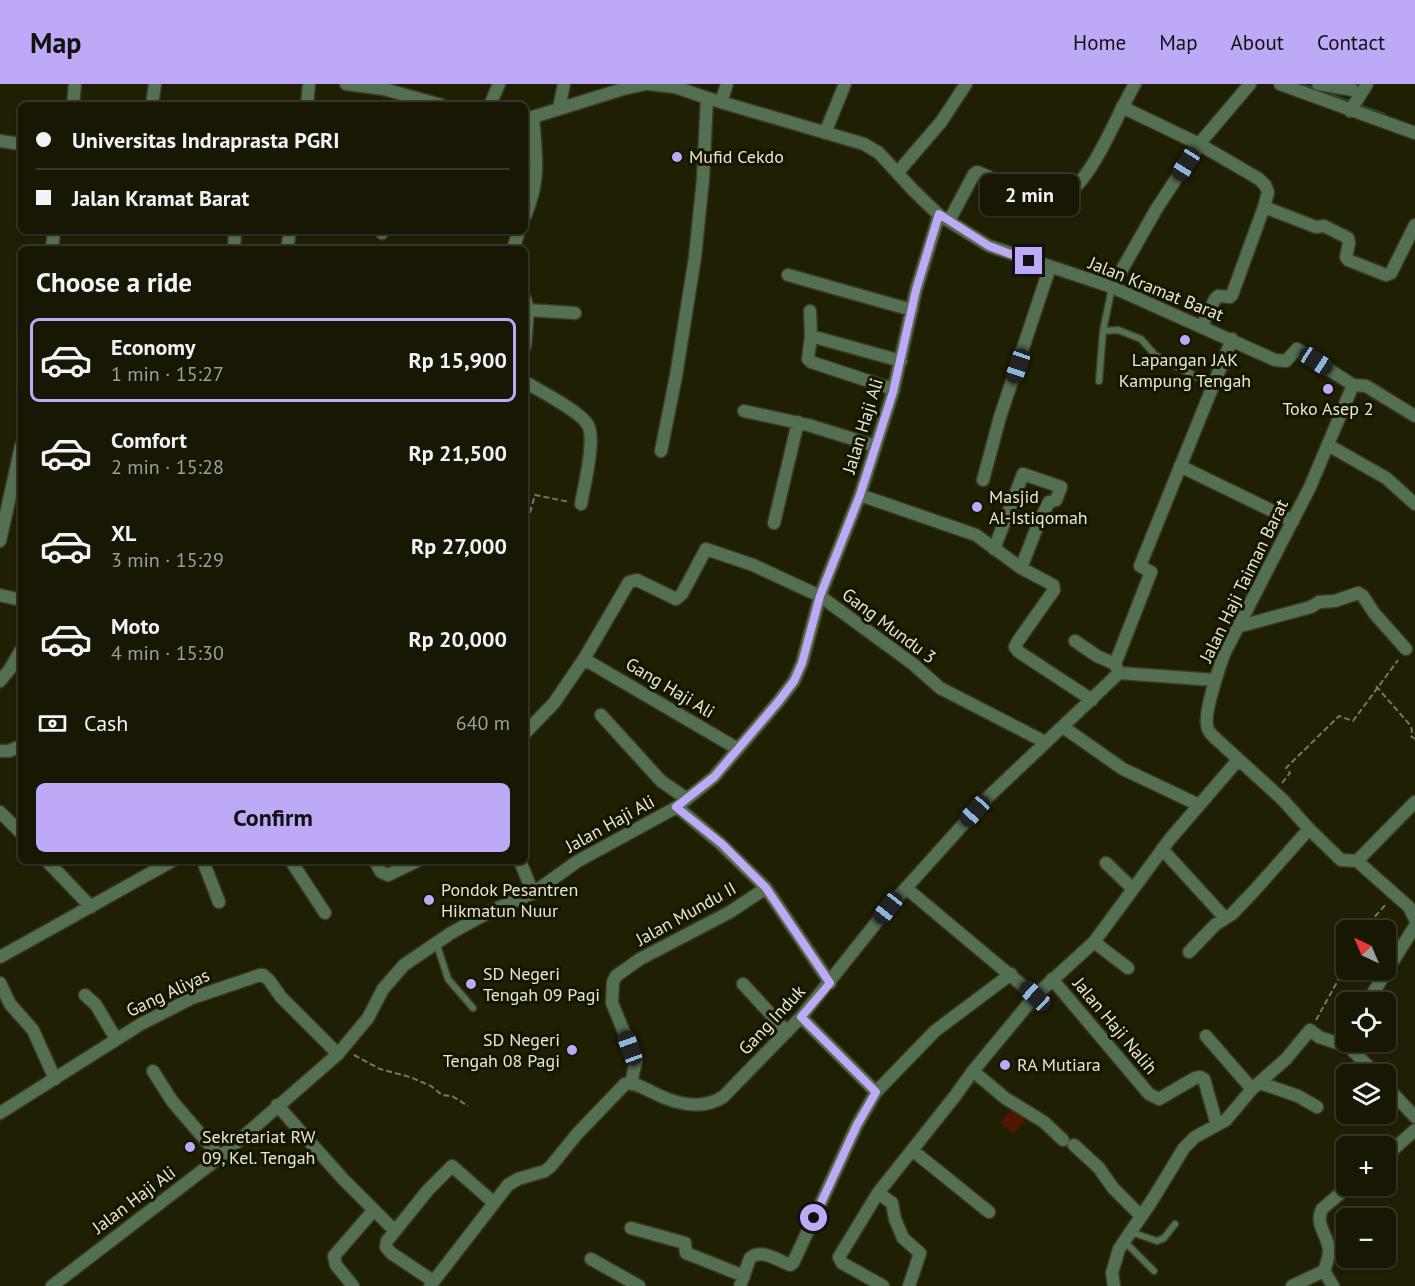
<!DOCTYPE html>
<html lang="en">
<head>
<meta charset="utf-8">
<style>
  :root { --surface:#171703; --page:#242412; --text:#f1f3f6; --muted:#9e9f9a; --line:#363625; --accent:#bda9f5 }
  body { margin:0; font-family:"PT Sans",sans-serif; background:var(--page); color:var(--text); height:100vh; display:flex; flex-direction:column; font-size:22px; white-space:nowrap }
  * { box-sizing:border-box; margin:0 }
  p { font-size:20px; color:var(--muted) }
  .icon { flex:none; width:33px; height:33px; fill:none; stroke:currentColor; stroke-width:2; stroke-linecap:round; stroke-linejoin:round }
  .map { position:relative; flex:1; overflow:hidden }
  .panel { position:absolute; left:18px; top:162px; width:510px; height:618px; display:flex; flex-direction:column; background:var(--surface); border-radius:9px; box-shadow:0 2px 4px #0004,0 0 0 2px var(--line) }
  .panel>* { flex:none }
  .guide { position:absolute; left:18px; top:18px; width:510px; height:132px; border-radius:9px; box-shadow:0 2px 4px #0004,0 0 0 2px var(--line); display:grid; align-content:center; height:132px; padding:0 18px; background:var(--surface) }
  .needle { width:39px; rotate:316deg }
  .controls { position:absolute; left:1336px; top:836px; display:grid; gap:12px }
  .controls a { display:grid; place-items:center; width:60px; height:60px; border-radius:9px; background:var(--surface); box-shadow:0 2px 4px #0004,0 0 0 2px var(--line); font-size:30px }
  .end { position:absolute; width:27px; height:27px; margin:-14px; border:8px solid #bda9f5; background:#111; box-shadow:0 0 0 3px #111 }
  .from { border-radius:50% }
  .bubble { position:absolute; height:42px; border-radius:9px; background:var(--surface); box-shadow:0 2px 4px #0004,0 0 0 2px var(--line); font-size:20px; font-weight:700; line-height:42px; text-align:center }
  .car { position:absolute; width:18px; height:36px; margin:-18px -9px; border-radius:8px; box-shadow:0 0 4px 2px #0007; background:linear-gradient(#222 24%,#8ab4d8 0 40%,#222 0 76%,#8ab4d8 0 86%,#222 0) }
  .guide b { display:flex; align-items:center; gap:21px; height:57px; font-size:22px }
  .guide b+b { border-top:2px solid var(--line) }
  .guide i { width:15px; height:15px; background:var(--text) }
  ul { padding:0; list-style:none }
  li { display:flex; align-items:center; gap:18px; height:84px; margin:0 12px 9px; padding:0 6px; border:3px solid transparent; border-radius:9px }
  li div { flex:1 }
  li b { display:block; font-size:22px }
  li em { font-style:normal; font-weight:700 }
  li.selected { border-color:var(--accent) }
  li>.icon { width:54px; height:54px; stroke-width:1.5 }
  h2 { padding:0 18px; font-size:27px; line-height:72px }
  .pay { display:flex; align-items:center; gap:15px; height:66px; padding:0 18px; font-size:22px }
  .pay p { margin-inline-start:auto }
  .action { display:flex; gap:12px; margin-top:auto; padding:12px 18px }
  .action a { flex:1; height:69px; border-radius:9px; background:var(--accent); color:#111; font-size:24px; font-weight:700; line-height:69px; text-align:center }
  header { display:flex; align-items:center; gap:36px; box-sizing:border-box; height:84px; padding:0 30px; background:var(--accent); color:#111 }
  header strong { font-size:28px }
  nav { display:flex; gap:33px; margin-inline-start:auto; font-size:21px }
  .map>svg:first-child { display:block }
</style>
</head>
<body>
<header>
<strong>Map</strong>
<nav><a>Home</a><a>Map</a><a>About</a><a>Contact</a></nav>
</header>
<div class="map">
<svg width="1415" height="1202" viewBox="0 0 1415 1202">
  <rect width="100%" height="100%" fill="#1f1f04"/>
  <path fill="#511600" d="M1015 1022 1028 1033 1013 1050 1000 1038Z"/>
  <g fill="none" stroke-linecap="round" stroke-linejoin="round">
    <path stroke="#0a5d50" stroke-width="4" d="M1299 0 1384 31"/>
    <g stroke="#3b3b21" stroke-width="9">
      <path id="service" d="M1112 203 1103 247 1118 246 1141 255 1155 271 1197 293
        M1099 297 1103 247
        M436 858 448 895 473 924
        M1131 1148 1157 1157 1164 1154 1175 1140
        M1124 1157 1154 1187"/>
    </g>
    <g stroke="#3b3b21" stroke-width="15">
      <path id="minor" d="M346 0 384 5 441 21
        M648 0 675 3 707 14 864 60 879 69 913 106 939 131 989 162 1112 203 1275 276 1286 277 1297 265 1353 301 1366 302 1415 332
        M1280 0 1415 49
        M1318 0 1353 6
        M721 18 727 0
        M73 21 75 0
        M152 21 155 0
        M307 21 309 0
        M490 21 499 0
        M1122 23 1199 60 1259 95 1265 101 1268 108 1264 123 1232 211 1230 213 1218 212 1215 215 1202 242
        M559 24 564 0
        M1350 27 1367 0
        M525 33H533L623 5 646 0
        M825 49 845 0
        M0 57 21 60
        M898 88 941 38 966 0
        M1264 123 1316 143 1324 142 1348 154 1349 159 1346 173 1348 176 1386 191 1391 189 1415 141
        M525 132C541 95 536 71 533 33
        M949 137 974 90 977 88C997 95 1016 110 1036 114 1048 117 1062 114 1071 107 1097 85 1117 30 1135 0
        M382 149V147
        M52 165 54 147
        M234 165 235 147
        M287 165 290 147
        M513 165 519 147
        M788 191 912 226
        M1112 203 1157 124 1199 60 1250 0
        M525 215 528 226 525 262
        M528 226 575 229
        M810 227 811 252 808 275 811 278 893 305
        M811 252 901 277
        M525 298C540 307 580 327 588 341 596 356 584 402 581 420
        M1353 301 1310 403 1224 570C1219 585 1202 632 1208 645 1208 647 1213 652 1214 653L1283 716 1309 745 1341 776 1357 777 1409 823 1415 835
        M744 327 808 341 876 362
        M1328 361 1386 394 1415 420
        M661 367 676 292 695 173 703 95 707 14
        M1180 382 1293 437
        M983 396 1000 333 1050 183
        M860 411 976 451 1021 484 1053 501 1054 506 1018 557 1015 563 1019 568 1092 616
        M774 439 798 338
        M0 457 21 362
        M994 465 1023 390 1061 403 1056 416 1049 418 1039 438 1021 484
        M0 511 21 516
        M1237 543 1311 523 1319 518 1335 517 1358 509 1363 512 1374 529 1406 565
        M1075 557 1097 572 1115 580
        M584 575 738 665
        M1119 589 1115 580 1151 488 1140 482 1232 255
        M0 597 10 585 21 566
        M601 631 661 697 687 715
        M1063 643 1123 685 1199 721
        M525 649 554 619 584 575 629 498 637 496 676 515 682 510 706 465 753 481 820 512 913 580 940 604 1045 658
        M0 667H9L21 662
        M0 728 21 749
        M1162 765 1225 834
        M47 777 91 823
        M203 777 219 818
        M291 777 325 829
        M375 777 381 788 388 791 417 777
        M520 777 533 809
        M1357 777 1415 718
        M1106 779 1132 804
        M766 804 830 899
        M906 804 1035 912
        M1094 858 1128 884
        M1189 868 1215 841 1232 830 1254 807 1309 745
        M0 873 172 777
        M1052 895 1149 1010 1159 1015 1195 994 1200 993 1204 995 1217 1041
        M0 899 10 920 33 946 55 995
        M743 900 787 948
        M1373 909 1415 842
        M85 911 96 921 116 955
        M801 933 876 1008
        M1206 952 1252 1005
        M153 987 172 1017 220 1073
        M973 987 1005 1014 1044 1038 1063 1056
        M631 999 636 977 612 919 613 898 616 892 640 875 730 828 766 804 721 760 677 723
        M1260 999 1298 1012 1317 1023
        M1386 1002 1415 1033
        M277 1021 343 1095 395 1147
        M0 1029 141 940 192 914 260 891H263L269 896 281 913 338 970
        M1074 1061 1099 1084 1113 1104 1141 1132
        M912 1066 989 1128
        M1386 1072 1415 1046
        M878 1109 892 1119 895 1135 903 1154 920 1169 909 1202
        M631 1144 685 1159 686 1169 744 1192
        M591 1175 639 1202
        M1324 1187 1333 1202
        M433 1197 391 1169 386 1163 387 1157 428 1106 452 1082 494 1119
        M52 1202 220 1073 338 970 368 934 383 905 404 881 451 849 491 827 533 809 578 777 677 723 714 693 778 618 794 597 802 579 820 512 860 411 893 308 916 206 939 131
        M353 1202 336 1181 334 1172 373 1127
        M430 1202 508 1101 518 1095 545 1087 551 1082 577 1050 625 1000C635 998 643 1004 652 1008 675 1020 700 1027 723 1013L801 933 888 824 987 714 1119 589 1215 596
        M740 1202 750 1174C760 1164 778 1176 790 1181L793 1179 857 1041 876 1008 935 947 1011 890
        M883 1202 842 1179 839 1173 878 1109 955 1012 973 987 1035 912 1094 858 1170 755 1238 676
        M1114 1202 1112 1189 1119 1165 1151 1118 1184 1064 1195 1053 1226 1036 1252 1005 1286 975 1310 946 1319 953 1349 963 1376 990
        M1292 1202 1324 1187C1326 1181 1329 1174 1329 1167 1329 1152 1314 1141 1322 1125L1350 1101"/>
    </g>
    <path stroke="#787862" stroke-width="2" stroke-dasharray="6 3" stroke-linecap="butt" d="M525 446 535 411 570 418
      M1376 602 1410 641 1412 646 1411 652 1415 655
      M1282 699 1290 689 1286 684 1339 632 1353 637 1398 576
      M1363 846 1387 819
      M1316 936 1347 880
      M354 971 380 985 410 993 431 1002 442 1011 452 1012 468 1022"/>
    <use href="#service" stroke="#547053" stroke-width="6"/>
    <use href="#minor" stroke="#547053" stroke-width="12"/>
  </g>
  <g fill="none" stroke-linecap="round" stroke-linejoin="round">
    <path stroke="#bda9f5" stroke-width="8" d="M814 1134 857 1041 876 1008 801 933 830 899 766 804 722 760 676 723 714 693 778 618 794 597 802 579 820 512 860 411 893 308 916 206 939 130 989 162 1029 177"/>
  </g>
  <g fill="#bda9f5" stroke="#151500" stroke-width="2">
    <circle cx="677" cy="73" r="6"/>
    <circle cx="1185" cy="256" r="6"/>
    <circle cx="1328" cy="305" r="6"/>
    <circle cx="977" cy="423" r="6"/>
    <circle cx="429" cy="816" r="6"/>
    <circle cx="471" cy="900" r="6"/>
    <circle cx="572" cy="966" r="6"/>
    <circle cx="1005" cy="981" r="6"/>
    <circle cx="190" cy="1063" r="6"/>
  </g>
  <g text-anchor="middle" stroke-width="6" stroke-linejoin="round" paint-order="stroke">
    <g font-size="18" fill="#e5e6d6" stroke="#151500" text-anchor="start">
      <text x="689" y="79">Mufid Cekdo</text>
      <text x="1185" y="282" text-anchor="middle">Lapangan JAK<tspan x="1185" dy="21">Kampung Tengah</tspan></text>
      <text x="1328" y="331" text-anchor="middle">Toko Asep 2</text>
      <text x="989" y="419">Masjid<tspan x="989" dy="21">Al-Istiqomah</tspan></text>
      <text x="441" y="812">Pondok Pesantren<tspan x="441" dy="21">Hikmatun Nuur</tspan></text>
      <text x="483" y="896">SD Negeri<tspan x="483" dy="21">Tengah 09 Pagi</tspan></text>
      <text x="560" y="962" text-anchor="end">SD Negeri<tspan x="560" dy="21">Tengah 08 Pagi</tspan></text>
      <text x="1017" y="987">RA Mutiara</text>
      <text x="202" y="1059">Sekretariat RW<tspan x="202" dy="21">09, Kel. Tengah</tspan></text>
    </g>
    <g font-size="18" fill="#e5e6d6" stroke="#151500">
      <text transform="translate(1156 205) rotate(22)" y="6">Jalan Kramat Barat</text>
      <text transform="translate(863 342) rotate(-73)" y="6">Jalan Haji Ali</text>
      <text transform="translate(1244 497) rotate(-64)" y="6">Jalan Haji Taiman Barat</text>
      <text transform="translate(889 542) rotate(37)" y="6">Gang Mundu 3</text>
      <text transform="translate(670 604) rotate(31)" y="6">Gang Haji Ali</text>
      <text transform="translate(610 740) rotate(-29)" y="6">Jalan Haji Ali</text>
      <text transform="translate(686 830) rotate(-29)" y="6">Jalan Mundu II</text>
      <text transform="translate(168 909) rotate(-25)" y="6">Gang Aliyas</text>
      <text transform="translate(772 936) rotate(-47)" y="6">Gang Induk</text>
      <text transform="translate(1115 942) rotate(50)" y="6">Jalan Haji Nalih</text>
      <text transform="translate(134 1116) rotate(-37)" y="6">Jalan Haji Ali</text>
    </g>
  </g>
</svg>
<div class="controls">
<a><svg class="needle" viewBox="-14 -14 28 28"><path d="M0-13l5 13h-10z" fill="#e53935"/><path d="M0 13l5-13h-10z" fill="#9e9f9a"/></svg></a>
<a><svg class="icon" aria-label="locate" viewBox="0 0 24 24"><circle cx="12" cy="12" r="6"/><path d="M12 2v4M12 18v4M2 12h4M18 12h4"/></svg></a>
<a><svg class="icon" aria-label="layers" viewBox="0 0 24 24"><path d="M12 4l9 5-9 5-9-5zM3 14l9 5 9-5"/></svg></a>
<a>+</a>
<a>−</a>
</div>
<i class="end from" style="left:814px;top:1134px"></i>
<i class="end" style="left:1029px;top:177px"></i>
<div class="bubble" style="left:980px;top:90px;width:99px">2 min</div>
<i class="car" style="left:1186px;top:80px;rotate:212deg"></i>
<i class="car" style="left:1316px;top:277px;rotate:123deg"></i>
<i class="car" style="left:1018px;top:282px;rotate:199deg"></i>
<i class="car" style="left:975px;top:727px;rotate:222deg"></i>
<i class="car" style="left:888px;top:824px;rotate:218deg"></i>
<i class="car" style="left:1035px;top:912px;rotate:313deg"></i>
<i class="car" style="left:630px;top:964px;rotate:340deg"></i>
<div class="guide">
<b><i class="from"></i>Universitas Indraprasta PGRI</b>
<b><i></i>Jalan Kramat Barat</b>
</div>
<section class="panel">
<h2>Choose a ride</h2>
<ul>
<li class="selected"><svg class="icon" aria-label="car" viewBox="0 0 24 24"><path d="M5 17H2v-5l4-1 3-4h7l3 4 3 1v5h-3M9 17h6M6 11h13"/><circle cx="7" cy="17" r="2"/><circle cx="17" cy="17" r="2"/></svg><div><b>Economy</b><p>1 min · 15:27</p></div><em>Rp 15,900</em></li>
<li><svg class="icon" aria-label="car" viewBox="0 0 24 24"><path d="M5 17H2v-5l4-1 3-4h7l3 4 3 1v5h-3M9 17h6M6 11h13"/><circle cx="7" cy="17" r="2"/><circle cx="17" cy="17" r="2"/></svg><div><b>Comfort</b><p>2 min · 15:28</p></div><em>Rp 21,500</em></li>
<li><svg class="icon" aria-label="car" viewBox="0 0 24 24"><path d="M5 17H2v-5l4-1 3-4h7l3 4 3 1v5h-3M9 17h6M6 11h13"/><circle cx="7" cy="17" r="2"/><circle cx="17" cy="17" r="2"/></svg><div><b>XL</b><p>3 min · 15:29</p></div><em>Rp 27,000</em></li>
<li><svg class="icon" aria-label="car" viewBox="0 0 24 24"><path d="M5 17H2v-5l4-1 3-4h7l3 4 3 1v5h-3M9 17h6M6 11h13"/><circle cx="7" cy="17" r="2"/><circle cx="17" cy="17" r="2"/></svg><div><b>Moto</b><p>4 min · 15:30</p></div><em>Rp 20,000</em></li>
</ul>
<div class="pay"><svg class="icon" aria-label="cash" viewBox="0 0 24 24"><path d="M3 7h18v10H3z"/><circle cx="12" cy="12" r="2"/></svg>Cash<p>640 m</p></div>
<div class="action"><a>Confirm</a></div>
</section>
</div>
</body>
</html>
